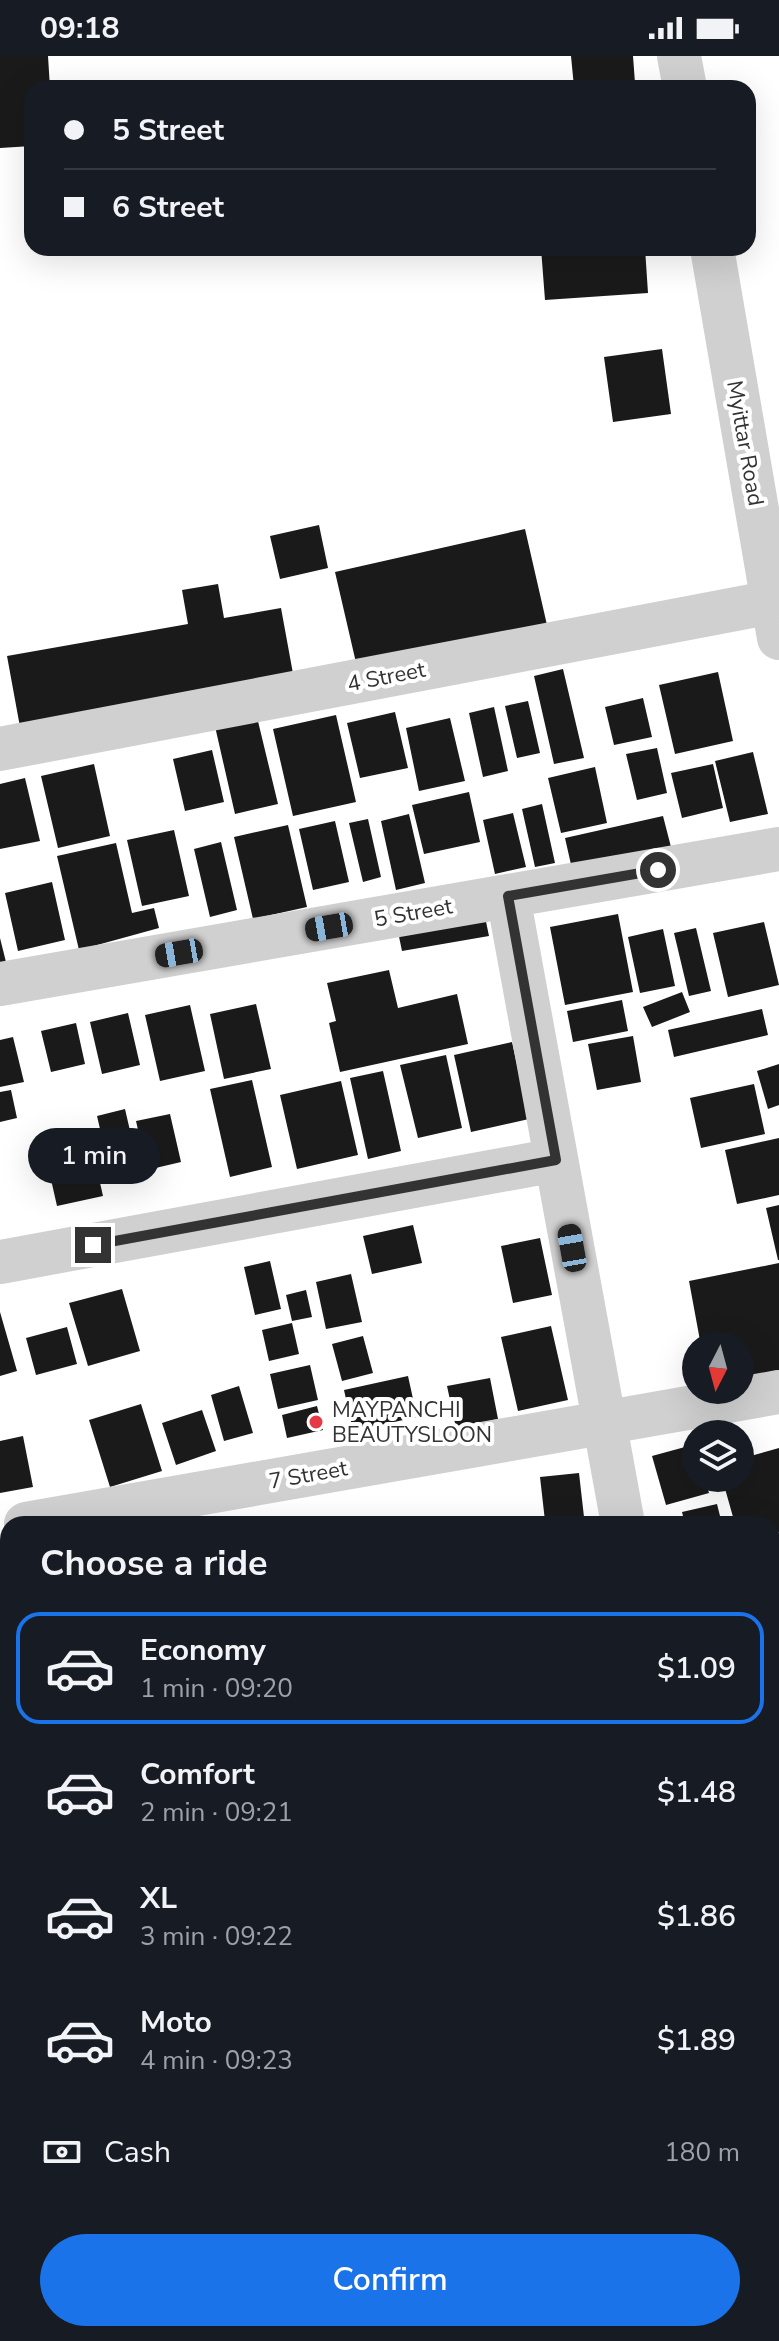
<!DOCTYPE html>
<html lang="en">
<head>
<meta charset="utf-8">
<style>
  :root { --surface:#171b24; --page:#20242c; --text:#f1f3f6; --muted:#9ea1a6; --line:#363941; --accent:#1a73e8 }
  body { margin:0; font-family:"Nunito Sans",sans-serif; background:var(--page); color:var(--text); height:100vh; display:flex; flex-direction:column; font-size:30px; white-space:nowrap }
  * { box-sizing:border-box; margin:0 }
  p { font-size:26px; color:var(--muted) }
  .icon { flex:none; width:44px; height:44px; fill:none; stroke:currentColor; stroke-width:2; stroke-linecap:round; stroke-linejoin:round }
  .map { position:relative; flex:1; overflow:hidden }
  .side { position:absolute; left:0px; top:1460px; width:780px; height:826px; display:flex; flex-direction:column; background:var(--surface); border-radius:24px 24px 0 0; box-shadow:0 8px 32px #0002 }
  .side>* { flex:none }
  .top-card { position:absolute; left:24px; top:24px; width:732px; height:176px; border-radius:24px; box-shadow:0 8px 32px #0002; display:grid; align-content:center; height:176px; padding:0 40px; background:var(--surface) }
  .needle { width:52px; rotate:186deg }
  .buttons { position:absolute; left:682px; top:1276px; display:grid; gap:16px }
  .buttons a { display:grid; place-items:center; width:72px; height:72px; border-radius:50%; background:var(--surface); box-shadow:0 8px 32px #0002; font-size:40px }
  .end { position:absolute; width:36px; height:36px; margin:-18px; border:10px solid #333; background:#fff; box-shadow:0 0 0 4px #fff }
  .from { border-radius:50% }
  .bubble { position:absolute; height:56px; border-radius:28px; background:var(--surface); box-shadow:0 8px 32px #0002; font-size:26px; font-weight:600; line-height:56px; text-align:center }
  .car { position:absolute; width:24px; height:48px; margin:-24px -12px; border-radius:10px; box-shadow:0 0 6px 2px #0007; background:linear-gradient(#222 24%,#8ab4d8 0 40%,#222 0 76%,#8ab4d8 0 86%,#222 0) }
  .top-card b { display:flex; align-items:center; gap:28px; height:76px; font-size:30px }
  .top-card b+b { border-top:2px solid var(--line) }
  .top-card i { width:20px; height:20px; background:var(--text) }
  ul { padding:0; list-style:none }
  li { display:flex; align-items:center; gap:24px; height:112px; margin:0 16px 12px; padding:0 24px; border:4px solid transparent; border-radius:24px }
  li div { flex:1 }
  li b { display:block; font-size:30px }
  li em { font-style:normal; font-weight:600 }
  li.current { border-color:var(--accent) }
  li>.icon { width:72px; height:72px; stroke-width:1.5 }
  h2 { padding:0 40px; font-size:36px; line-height:96px }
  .pay { display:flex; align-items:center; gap:20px; height:88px; padding:0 40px; font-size:30px }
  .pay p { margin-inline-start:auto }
  .cta { display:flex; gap:16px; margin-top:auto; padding:16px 40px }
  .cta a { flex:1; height:92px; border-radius:48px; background:var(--accent); color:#fff; font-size:32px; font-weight:600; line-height:92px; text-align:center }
  .status { display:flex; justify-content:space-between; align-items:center; height:56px; padding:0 40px; background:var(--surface); direction:ltr }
  .status svg { height:22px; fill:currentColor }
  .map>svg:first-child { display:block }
</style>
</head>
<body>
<div class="status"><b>09:18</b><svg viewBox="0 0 49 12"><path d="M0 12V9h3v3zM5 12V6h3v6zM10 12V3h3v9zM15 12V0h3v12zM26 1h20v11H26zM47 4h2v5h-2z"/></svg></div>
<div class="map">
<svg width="779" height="2285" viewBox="0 0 779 2285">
  <rect width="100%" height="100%" fill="#fff"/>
  <path fill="#1a1a1a" d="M0 0H48L50 32H32V90L0 92Z
    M571 0H633L635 27 574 31Z
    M541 192H645L648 237 545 244Z
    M662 293 671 358 613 366 604 301Z
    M319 469 328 512 280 523 270 480Z
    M525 473 547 569 357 611 335 516Z
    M218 528 224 562 281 552 294 623 20 671 7 600 188 568 182 534Z
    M563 613 584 702 554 708 534 620Z
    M718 616 733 685 675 698 659 629Z
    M643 642 652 681 614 689 605 651Z
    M528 645 540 697 517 702 505 650Z
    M494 651 508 715 483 721 469 657Z
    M395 656 408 712 360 722 347 667Z
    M256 657 278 748 235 758 214 666Z
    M336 659 356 746 293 760 273 673Z
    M450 662 465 725 419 735 406 672Z
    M657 692 667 737 637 744 626 698Z
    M212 694 224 746 185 755 173 703Z
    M753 696 768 758 730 766 715 705Z
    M94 708 110 780 58 792 41 720Z
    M713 708 723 752 682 762 671 717Z
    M595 711 607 767 561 777 548 722Z
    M25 722 40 785 0 793V728Z
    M469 736 480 786 424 798 412 749Z
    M542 748 555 807 535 811 522 753Z
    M513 757 526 811 495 818 483 764Z
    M409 758 425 827 396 834 381 765Z
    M663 760 671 791 572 813 565 782Z
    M368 763 381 821 363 826 349 767Z
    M335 765 349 826 313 834 299 773Z
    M288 769 307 851 253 863 234 781Z
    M174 774 189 840 142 850 127 784Z
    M221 786 237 854 210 861 194 793Z
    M116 787 132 857 154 852 159 872 79 894 57 800Z
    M52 826 65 884 18 895 5 837Z
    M484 856 489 880 402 895 397 871Z
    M618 858 633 936 565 949 550 871Z
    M764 866 779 929 728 941 713 877Z
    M696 872 711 935 689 940 674 877Z
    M663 873 675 930 640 937 628 881Z
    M0 882 7 910 0 911Z
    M389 914 398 952 457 938 468 988 340 1016 329 967 336 965 327 927Z
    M682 936 690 956 652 971 643 951Z
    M622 944 628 975 573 986 567 955Z
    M256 948 271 1013 224 1023 210 958Z
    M190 949 205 1015 160 1025 145 959Z
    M762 953 768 979 674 1001 668 974Z
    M128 957 140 1009 102 1018 90 966Z
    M76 967 85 1008 51 1016 41 975Z
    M633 980 641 1026 597 1034 588 988Z
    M13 981 24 1026 0 1031V984Z
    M512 986 529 1063 471 1076 454 999Z
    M446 999 462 1072 418 1082 400 1009Z
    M779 1008V1049L768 1053 757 1015Z
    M383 1015 401 1095 368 1103 350 1022Z
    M252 1024 272 1111 230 1121 210 1033Z
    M341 1025 358 1099 297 1113 280 1039Z
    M754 1028 765 1078 701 1092 690 1042Z
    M11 1034 17 1062 0 1066V1036Z
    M125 1053 140 1118 112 1125 97 1060Z
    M170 1058 181 1106 147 1114 136 1065Z
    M89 1078 103 1140 57 1150 43 1088Z
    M779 1082V1139L737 1148 725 1094Z
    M779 1149V1204H778L766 1152Z
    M413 1169 422 1207 372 1218 363 1180Z
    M540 1182 552 1239 513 1247 501 1190Z
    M270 1205 281 1253 255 1259 244 1211Z
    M779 1207V1314L740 1322V1290H701L689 1225Z
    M351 1218 362 1266 326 1273 316 1226Z
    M122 1233 140 1295 88 1310 69 1247Z
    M306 1234 312 1261 292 1265 286 1239Z
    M0 1256 17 1315 0 1320Z
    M292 1267 299 1298 269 1305 262 1274Z
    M551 1270 568 1344 518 1355 501 1281Z
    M67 1271 77 1308 36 1319 26 1282Z
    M363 1280 373 1317 342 1325 332 1288Z
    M310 1309 318 1344 278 1353 270 1318Z
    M408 1320 417 1361 353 1375 344 1334Z
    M490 1322 498 1363 456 1372 447 1330Z
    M239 1330 253 1377 224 1385 211 1339Z
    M141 1348 162 1415 110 1431 89 1364Z
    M317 1350 323 1374 287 1382 282 1359Z
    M202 1354 216 1395 176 1409 162 1367Z
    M23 1380 33 1431 0 1437V1385Z
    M696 1388V1422H705L709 1437 666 1449 652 1400Z
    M779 1392V1476L772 1478V1468H735L722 1422H740V1403Z
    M579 1417 584 1461 545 1465 540 1421Z
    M717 1448 722 1468H685L682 1456Z
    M779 1487V1508H778L773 1489Z
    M8 1521V1590H7L0 1558V1523Z
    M772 1615 779 1639V1660L772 1662Z
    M8 1646V1671H7L0 1648Z
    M779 1676V1723L772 1724V1678Z
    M772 1736H779V1784H772Z
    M779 1830V1886L772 1887V1831Z
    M779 1897V1963L772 1965V1898Z
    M779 1982V2020L772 2022V1983Z
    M8 2058V2122L0 2124V2060Z
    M8 2183V2264L0 2265V2185Z"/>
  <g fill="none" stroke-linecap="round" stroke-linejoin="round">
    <path stroke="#d0d0d0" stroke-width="44" d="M679 0 685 32
      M712 192 779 582
      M0 693 773 546
      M508 840 623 1468
      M0 928 779 793
      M0 1206 556 1104
      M26 1468 779 1336
      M0 1706 8 1752
      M0 2015 8 2014
      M772 2197 779 2196
      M100 2278 102 2285
      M769 2278 770 2285
      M260 2285 301 2278"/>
  </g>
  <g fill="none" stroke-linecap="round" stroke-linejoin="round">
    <path stroke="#333" stroke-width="10" d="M93 1189 556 1104 508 840 658 814"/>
  </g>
  <circle fill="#e63946" stroke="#fff" stroke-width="3" cx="316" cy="1366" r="8"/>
  <g text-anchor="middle" stroke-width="8" stroke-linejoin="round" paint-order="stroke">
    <g font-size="22" fill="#333" stroke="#fff">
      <text transform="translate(746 387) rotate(80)" y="8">Myittar Road</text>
      <text transform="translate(386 620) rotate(-11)" y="8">4 Street</text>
      <text transform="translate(413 856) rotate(-10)" y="8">5 Street</text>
      <text transform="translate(308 1418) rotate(-10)" y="8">7 Street</text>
    </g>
    <g font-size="22" fill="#333" stroke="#fff" text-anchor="start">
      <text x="332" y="1361">MAYPANCHI<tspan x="332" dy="25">BEAUTYSLOON</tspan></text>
    </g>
  </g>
</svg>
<div class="buttons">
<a><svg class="needle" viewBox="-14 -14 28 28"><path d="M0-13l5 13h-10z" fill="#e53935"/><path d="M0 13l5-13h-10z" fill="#9ea1a6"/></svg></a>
<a><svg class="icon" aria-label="layers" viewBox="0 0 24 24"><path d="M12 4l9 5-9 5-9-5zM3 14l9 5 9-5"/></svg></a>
</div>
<i class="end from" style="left:658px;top:814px"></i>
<i class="end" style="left:93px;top:1189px"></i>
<div class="bubble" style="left:28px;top:1072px;width:132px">1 min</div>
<i class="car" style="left:329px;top:871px;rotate:260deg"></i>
<i class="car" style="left:179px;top:897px;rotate:260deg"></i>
<i class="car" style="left:572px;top:1192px;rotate:350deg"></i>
<div class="top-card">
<b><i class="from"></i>5 Street</b>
<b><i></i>6 Street</b>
</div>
<section class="side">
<h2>Choose a ride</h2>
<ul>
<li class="current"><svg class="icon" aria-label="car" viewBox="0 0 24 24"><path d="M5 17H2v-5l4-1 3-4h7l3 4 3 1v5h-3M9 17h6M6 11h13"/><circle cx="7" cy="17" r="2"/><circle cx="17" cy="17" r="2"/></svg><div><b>Economy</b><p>1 min · 09:20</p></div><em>$1.09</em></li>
<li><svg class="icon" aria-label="car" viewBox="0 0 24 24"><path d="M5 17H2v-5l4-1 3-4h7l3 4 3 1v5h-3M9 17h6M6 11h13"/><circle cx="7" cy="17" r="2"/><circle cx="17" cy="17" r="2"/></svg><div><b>Comfort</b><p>2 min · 09:21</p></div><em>$1.48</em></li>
<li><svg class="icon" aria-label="car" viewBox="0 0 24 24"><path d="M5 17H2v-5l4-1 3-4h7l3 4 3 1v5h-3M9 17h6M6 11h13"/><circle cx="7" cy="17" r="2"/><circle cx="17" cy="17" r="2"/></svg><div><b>XL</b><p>3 min · 09:22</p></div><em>$1.86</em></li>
<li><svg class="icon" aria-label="car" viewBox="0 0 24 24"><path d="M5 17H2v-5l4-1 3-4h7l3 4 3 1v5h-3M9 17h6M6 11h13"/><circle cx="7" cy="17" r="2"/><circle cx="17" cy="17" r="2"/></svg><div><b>Moto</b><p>4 min · 09:23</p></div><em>$1.89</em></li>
</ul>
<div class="pay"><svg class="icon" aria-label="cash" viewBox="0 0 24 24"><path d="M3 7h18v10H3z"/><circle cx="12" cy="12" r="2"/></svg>Cash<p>180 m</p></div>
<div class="cta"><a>Confirm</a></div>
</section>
</div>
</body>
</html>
